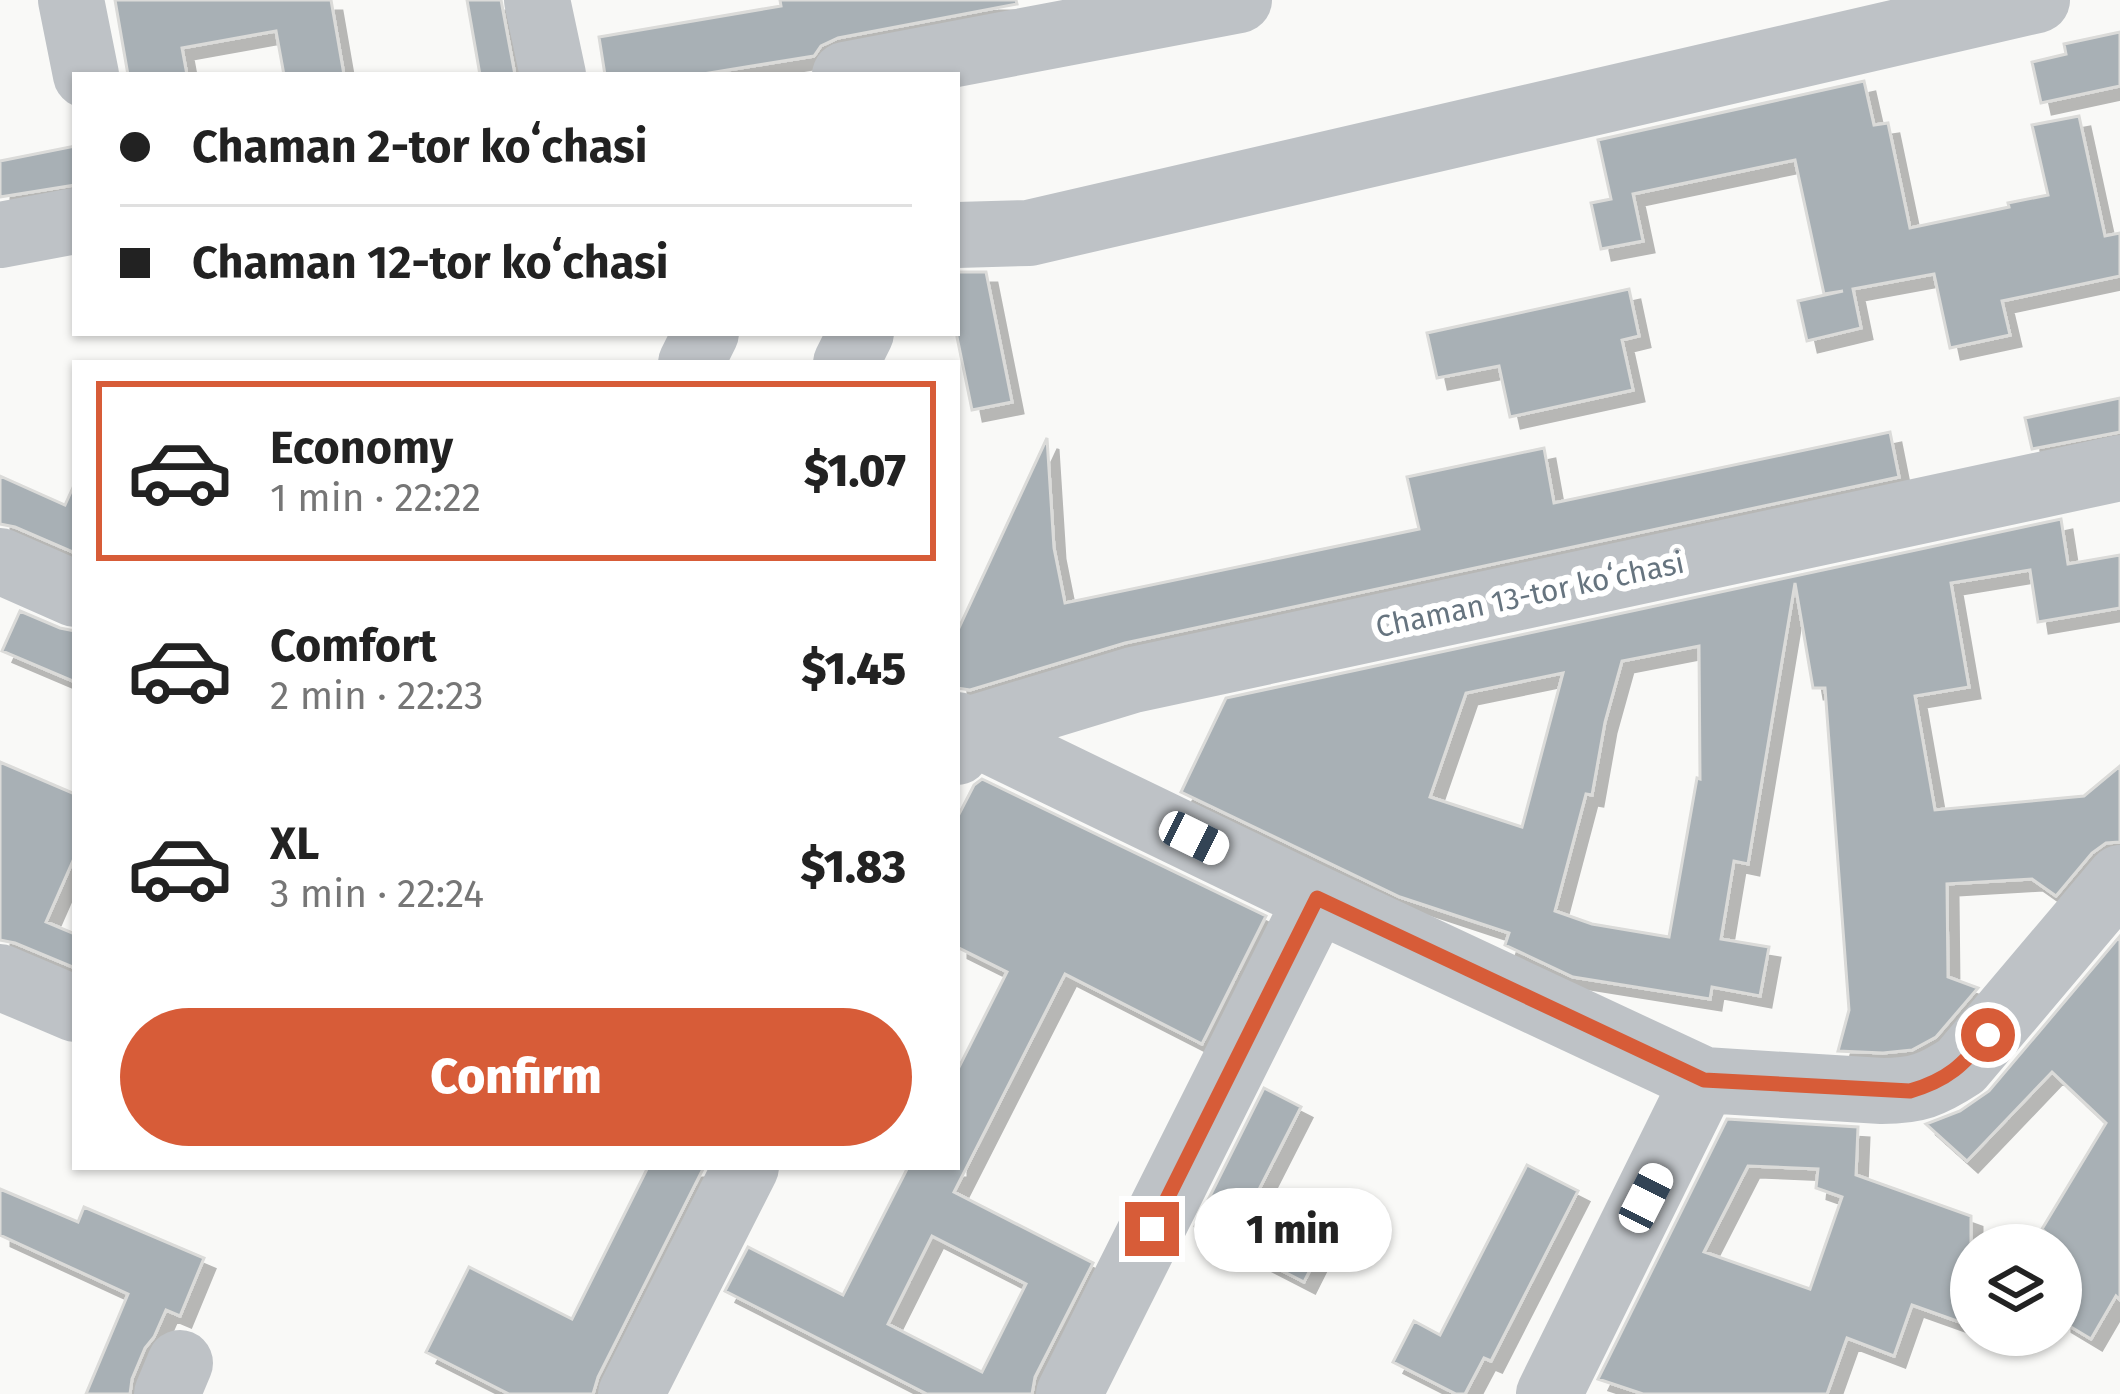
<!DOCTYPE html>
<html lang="en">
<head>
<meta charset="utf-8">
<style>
  :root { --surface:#fff; --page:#f6f6f6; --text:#222; --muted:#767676; --line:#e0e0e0; --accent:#d75c38 }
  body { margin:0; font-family:"Fira Sans",sans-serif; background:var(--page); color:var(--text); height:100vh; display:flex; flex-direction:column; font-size:45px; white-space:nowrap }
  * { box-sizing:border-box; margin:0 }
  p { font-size:39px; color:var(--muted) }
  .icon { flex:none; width:66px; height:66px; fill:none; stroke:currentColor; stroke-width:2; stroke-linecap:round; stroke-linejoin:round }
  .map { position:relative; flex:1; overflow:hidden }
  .drawer { position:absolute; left:72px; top:360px; width:888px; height:810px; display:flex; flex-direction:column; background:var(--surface); border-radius:0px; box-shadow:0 3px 9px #0004 }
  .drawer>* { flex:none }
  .hud { position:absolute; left:72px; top:72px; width:888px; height:264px; border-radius:0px; box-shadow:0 3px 9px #0004; display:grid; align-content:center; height:264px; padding:0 48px; background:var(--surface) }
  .tools { position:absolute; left:1950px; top:1224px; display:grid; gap:24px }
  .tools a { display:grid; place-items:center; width:132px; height:132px; border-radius:50%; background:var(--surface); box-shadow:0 3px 9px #0004; font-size:60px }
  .end { position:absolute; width:54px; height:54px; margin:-27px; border:15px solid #d75c38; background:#fff; box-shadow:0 0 0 6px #fff }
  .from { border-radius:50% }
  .bubble { position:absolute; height:84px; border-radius:42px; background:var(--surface); box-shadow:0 3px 9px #0004; font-size:39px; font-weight:800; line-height:84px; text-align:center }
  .car { position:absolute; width:36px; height:72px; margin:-36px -18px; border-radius:15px; box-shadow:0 0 9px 3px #0007; background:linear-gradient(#fff 24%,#345 0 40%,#fff 0 76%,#345 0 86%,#fff 0) }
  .hud b { display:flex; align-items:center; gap:42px; height:114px; font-size:45px }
  .hud b+b { border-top:3px solid var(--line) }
  .hud i { width:30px; height:30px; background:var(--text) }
  ul { padding:21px 0 0; list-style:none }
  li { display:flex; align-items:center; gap:36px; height:180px; margin:0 24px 18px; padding:0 24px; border:6px solid transparent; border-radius:0px }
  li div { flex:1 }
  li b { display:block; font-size:45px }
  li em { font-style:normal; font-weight:800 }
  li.selected { border-color:var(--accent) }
  li>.icon { width:108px; height:108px; stroke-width:1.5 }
  .cta { display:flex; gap:24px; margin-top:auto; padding:24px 48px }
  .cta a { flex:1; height:138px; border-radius:72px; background:var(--accent); color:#fff; font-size:48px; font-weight:800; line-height:138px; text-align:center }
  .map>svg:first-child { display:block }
</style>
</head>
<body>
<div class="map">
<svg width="2120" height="1394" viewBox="0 0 2120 1394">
  <defs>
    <filter id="shadow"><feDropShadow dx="11" dy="11" stdDeviation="0" flood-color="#0004"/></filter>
  </defs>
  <rect width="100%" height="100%" fill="#f9f9f7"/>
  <path fill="#a8b0b5" stroke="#dbdbd9" stroke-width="3" fill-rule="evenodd" filter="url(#shadow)" d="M115 0H331L344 75H284L276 31 182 48 187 75H128Z
    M467 0H501L515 75H480Z
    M780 0H1016L1017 4 838 38 821 46 814 56 697 75H605L599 37 781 6Z
    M2120 32V86L2041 103 2032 62 2066 54 2064 44Z
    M1864 81 1874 125 1888 123 1910 228 2009 207 2008 203 2048 195 2032 125 2079 116 2105 236 2120 233V276L2002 301 2010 335 1950 348 1934 274 1853 289 1861 328 1807 341 1798 301 1843 291 1824 294 1795 160 1633 194 1643 241 1601 249 1591 203 1611 199 1598 140Z
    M75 146V185L0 197V161Z
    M957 272H986L1012 402 972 410 957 337Z
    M1629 289 1639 336 1622 340 1633 390 1510 417 1499 366 1437 378 1427 333Z
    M2120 398V432L2032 449 2025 418Z
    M1890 432 1899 477 1125 643 970 690 957 688V632L1047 438 1054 548 1065 603 1419 529 1407 477 1544 448 1554 503Z
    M0 476 65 505 75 483V553L15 527 0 524Z
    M2061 519 2068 564 2120 555V608L2038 622 2030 570 1951 583 1969 687 1915 696 1935 810 2084 796 2120 766V842L2106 843 2092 853 2056 896 2032 879 1947 884 1948 977 1978 988 1936 1037 1912 1050 1883 1053 1838 1051 1849 1010 1825 688H1813L1795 583 1748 864 1734 861 1721 939 1769 947 1760 996 1712 987 1710 999 1573 977 1505 945 1509 933 1400 897 1181 792 1226 698ZM1699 646 1700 779 1697 778 1669 937 1592 924 1555 911 1586 794 1592 795 1605 722 1622 661ZM1563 673 1522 827 1430 797 1466 693Z
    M20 611 60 628 75 631V682L2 651Z
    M0 762 75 794V856L46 922 75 934V968L15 943 0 940Z
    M982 779 1266 916 1202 1044 1065 974 954 1192 1093 1263 1035 1377 1032 1394H927L725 1291 748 1247 843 1295 908 1167H957V1071L1007 972 957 947V818L974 785ZM932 1236 1026 1284 982 1372 888 1324Z
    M2120 936V1300L2116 1296 2091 1339 2061 1321V1249L2066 1251 2042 1229 2106 1123 2052 1072 1967 1161 1926 1124 1960 1111 1989 1091Z
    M1264 1088 1301 1107 1248 1211 1321 1248 1304 1282 1195 1226Z
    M1727 1119 1858 1127 1856 1175 1971 1216V1326L1912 1305 1894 1356 1847 1338 1827 1394H1643L1598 1379ZM1748 1166 1818 1169 1816 1188 1842 1197 1810 1289 1704 1252Z
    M1527 1165 1578 1191 1491 1361 1484 1358 1465 1394H1456L1393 1362 1414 1321 1440 1335Z
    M648 1167H704L598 1377 593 1394H509L426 1352 469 1267 572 1319Z
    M0 1189 78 1222 84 1207 204 1258 180 1316 166 1310 154 1337 145 1348 132 1379 130 1394H86L128 1294 0 1235Z"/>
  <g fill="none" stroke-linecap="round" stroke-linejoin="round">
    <path stroke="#bec2c6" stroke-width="66" d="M71 0 86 75
      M537 0 553 75
      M845 75 1239 0
      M0 235 75 221
      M957 235 1029 233 2037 0
      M691 363 706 333
      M846 363 861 333
      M0 561 75 594
      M957 725 1317 899 1704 1080
      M957 752 968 730 1133 680 2120 468
      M0 977 75 1009
      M167 1394 180 1363
      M631 1394 746 1167
      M1069 1394 1317 899
      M1549 1394 1704 1080 1882 1091C1917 1091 1932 1085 1961 1066L2120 878"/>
  </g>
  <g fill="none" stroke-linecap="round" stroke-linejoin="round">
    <path stroke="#d75c38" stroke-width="15" d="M1152 1229 1317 898 1704 1080 1910 1091C1948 1080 1963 1065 1988 1035"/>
  </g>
  <g text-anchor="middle" stroke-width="12" stroke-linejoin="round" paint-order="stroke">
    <g font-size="30" fill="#66747f" stroke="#fff">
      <text transform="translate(1530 595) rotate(-12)" y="10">Chaman 13-tor koʻchasi</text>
    </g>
  </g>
</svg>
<div class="tools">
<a><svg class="icon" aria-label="layers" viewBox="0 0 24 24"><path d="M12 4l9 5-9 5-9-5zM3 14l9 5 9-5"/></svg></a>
</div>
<i class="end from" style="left:1988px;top:1035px"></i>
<i class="end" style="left:1152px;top:1229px"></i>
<div class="bubble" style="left:1194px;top:1188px;width:198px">1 min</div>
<i class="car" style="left:1194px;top:838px;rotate:116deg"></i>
<i class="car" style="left:1646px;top:1198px;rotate:27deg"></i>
<div class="hud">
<b><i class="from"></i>Chaman 2-tor koʻchasi</b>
<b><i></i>Chaman 12-tor koʻchasi</b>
</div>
<section class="drawer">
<ul>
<li class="selected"><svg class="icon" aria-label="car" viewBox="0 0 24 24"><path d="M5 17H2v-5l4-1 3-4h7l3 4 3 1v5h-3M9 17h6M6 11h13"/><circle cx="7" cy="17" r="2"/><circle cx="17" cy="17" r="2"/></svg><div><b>Economy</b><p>1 min · 22:22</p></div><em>$1.07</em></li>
<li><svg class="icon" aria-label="car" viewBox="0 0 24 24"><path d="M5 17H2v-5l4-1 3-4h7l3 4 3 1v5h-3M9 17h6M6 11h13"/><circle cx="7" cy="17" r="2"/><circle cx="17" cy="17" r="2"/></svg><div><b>Comfort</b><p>2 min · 22:23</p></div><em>$1.45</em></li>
<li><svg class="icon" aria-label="car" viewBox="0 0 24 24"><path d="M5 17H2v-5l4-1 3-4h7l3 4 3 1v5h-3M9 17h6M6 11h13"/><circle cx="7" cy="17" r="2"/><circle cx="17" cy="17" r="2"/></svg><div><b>XL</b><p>3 min · 22:24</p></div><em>$1.83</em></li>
</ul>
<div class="cta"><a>Confirm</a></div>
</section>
</div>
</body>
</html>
